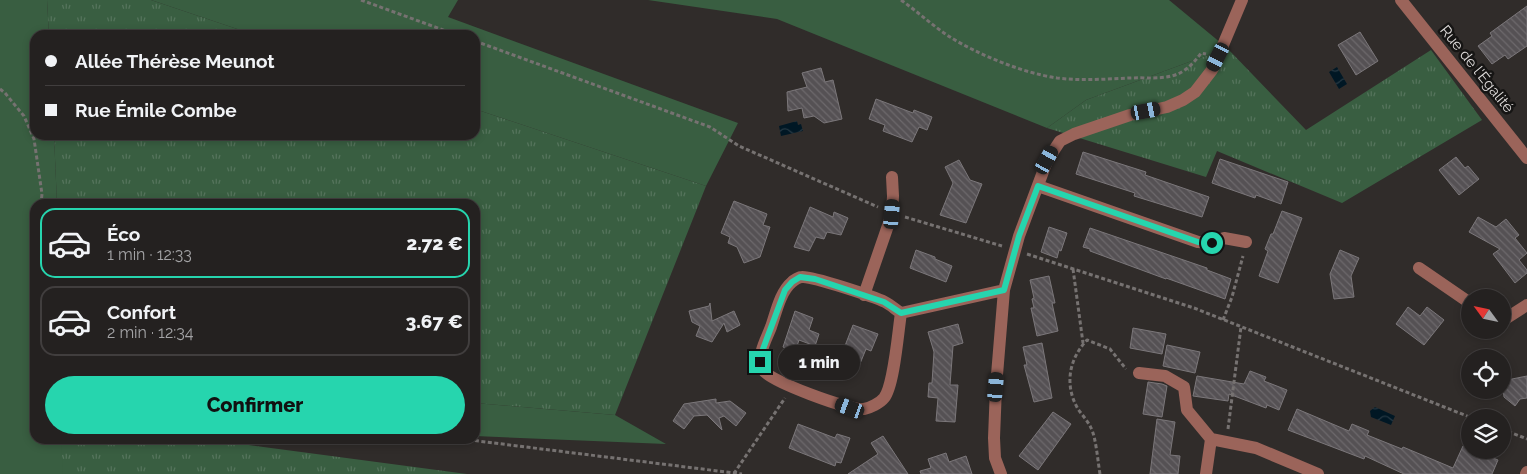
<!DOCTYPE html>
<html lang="fr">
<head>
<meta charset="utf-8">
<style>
  :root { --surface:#242120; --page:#2c2929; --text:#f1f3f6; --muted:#a3a3a5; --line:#413e3e; --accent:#26d5ae }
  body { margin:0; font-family:Raleway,sans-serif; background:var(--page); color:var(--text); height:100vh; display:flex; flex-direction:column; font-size:19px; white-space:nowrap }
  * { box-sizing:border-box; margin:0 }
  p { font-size:16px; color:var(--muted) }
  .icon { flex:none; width:28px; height:28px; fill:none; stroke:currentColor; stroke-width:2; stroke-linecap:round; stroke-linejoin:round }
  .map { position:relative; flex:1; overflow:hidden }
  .details { position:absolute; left:30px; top:199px; width:450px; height:245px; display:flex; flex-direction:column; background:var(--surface); border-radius:15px; box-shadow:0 2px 8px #0003,0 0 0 1px var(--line) }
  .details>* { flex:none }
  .banner { position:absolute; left:30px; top:30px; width:450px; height:110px; border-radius:15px; box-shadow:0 2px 8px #0003,0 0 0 1px var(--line); display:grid; align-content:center; height:110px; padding:0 15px; background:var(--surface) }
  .needle { width:32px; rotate:303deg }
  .tools { position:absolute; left:1461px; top:289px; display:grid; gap:10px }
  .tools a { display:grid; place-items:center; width:50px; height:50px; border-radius:50%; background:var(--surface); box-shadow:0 2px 8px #0003,0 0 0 1px var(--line); font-size:25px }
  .end { position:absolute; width:22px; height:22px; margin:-11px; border:6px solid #26d5ae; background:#111; box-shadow:0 0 0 2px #111 }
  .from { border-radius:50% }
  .bubble { position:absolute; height:35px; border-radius:18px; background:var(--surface); box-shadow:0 2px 8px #0003,0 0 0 1px var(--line); font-size:16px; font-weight:800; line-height:35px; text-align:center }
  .car { position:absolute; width:15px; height:30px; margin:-15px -8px; border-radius:6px; box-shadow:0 0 4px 1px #0007; background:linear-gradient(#222 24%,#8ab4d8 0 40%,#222 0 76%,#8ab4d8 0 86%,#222 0) }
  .banner b { display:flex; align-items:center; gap:18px; height:48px; font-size:19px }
  .banner b+b { border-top:1px solid var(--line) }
  .banner i { width:12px; height:12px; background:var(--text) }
  ul { padding:9px 0 0; list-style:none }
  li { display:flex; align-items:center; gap:15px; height:70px; margin:0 10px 8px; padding:0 5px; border:2px solid var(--line); border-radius:15px }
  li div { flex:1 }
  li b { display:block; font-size:19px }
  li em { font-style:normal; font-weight:800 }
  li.current { border-color:var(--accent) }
  li>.icon { width:45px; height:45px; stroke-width:1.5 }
  .primary-button { display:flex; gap:10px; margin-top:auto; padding:10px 15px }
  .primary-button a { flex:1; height:58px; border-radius:30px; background:var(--accent); color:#111; font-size:20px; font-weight:800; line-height:58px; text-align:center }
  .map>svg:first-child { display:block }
</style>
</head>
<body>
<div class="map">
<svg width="1527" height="474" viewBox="0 0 1527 474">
  <defs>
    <pattern id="grass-tufts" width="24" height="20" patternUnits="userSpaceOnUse" patternTransform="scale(1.25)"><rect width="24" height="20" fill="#395e41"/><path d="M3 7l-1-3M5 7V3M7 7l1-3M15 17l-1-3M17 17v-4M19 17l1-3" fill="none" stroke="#55745c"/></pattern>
    <pattern id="water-waves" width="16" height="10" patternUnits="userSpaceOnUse" patternTransform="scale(1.25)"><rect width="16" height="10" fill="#001724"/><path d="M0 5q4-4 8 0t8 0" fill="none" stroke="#253843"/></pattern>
    <pattern id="building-back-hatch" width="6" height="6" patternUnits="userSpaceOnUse" patternTransform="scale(1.25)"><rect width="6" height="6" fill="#555154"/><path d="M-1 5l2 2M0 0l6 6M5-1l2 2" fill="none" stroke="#6d696c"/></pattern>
  </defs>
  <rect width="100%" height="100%" fill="#302c2a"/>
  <path fill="url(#grass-tufts)" d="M47 0H151L255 35H49Z
    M1227 48 1306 130 1431 50 1482 120 1342 203 1217 151 1206 177 1047 128 1086 100Z
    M475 109 706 186 615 415 475 403V204H57L54 135H475Z
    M61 439H203L467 474H61Z"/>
  <path fill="#395e41" d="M0 0H47L49 35H35V135H54L57 204H35V439H61L63 474H0Z
    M151 0H458L448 17 738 123 706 186 475 109V35H255Z
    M648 0H1169L1227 48 1086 100 1047 128 777 19Z
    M475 403 615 415 666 444 475 436Z"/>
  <path fill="url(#water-waves)" d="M1337 67 1347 84 1339 89 1329 72Z
    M797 121 798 125 801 124 803 131 781 136 779 126Z
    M1375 407 1395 416 1391 425 1371 417 1370 411Z"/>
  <path fill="url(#building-back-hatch)" stroke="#7b777a" d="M1527 6V46L1508 59 1505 55 1492 64 1478 46 1492 36 1490 33Z
    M1360 32 1378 61 1356 75 1338 45Z
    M821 68 825 82 833 80 842 119 824 123 814 116 804 118 802 108 788 111 787 92 807 87 802 73Z
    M876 99 913 113 914 110 932 117 927 130 919 127 912 142 883 131 885 125 869 119Z
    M1083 152 1146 172 1145 175 1209 197 1202 217 1134 196 1135 193 1076 174Z
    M1456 157 1465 168 1468 166 1479 179 1459 195 1439 170Z
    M1220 159 1288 182 1281 204 1256 195 1255 198 1212 183Z
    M959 160 970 180 982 184 966 223 940 215 953 183 945 167Z
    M734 201 767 214 763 225 770 227 760 257 744 263 737 247 728 243 730 237 721 233Z
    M810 207 833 217 834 212 848 218 841 235 827 232 824 239 816 237 809 251 794 247Z
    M1282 211 1302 218 1278 283 1259 276 1268 251 1265 249 1271 234H1273Z
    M1478 217 1496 227 1506 219 1519 235 1515 238 1527 253 1519 260 1527 270V273L1515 283 1493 254 1500 249 1469 232Z
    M1049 227 1067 233 1061 251 1059 250 1057 258 1041 252Z
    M1090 228 1207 268V270L1231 279 1225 299 1166 278V279L1090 251V249L1083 247Z
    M916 250 935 257V259L952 266 946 282 910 268Z
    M1340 250 1359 258 1351 276 1354 297 1334 299 1330 274Z
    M1049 276 1055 303H1052L1058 331 1037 336 1031 308H1034L1032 299 1034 298 1030 280Z
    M710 303 712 321 734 311 740 325 727 332 724 323 712 342 696 336 700 326 692 322 689 311 709 306Z
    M1408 307 1420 316 1427 307 1444 320 1424 345 1396 324Z
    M795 311 813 318 809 330 819 334 815 346 799 340 795 352 783 347Z
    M958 324 963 343 953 346 950 385H958L955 422 936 421 938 398 928 397 929 383H932L934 352 928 332Z
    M853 325 878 334 871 351 866 349 857 371 838 364Z
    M1133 328 1166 334 1162 354 1130 348Z
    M1042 343 1052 398 1034 402 1024 365H1027L1023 347Z
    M1167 345 1200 352 1195 373 1163 366Z
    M1250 371 1266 377 1264 381 1287 390 1279 410 1267 405 1266 408 1229 394 1228 401 1193 396 1197 376 1244 384Z
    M1527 376V398L1520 399 1515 406 1504 397 1502 381Z
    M1148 382 1162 384 1167 386 1162 417 1143 414Z
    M716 399V403L730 401 746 413 736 426 724 416 719 418 722 430 707 415 694 416 684 429 673 421 684 404Z
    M1297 409 1349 431 1352 424 1369 431 1367 435 1402 449 1403 447 1453 468 1463 446 1470 448V450H1474L1498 460 1492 474H1404L1365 456 1364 459 1288 430Z
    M1053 412 1071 424 1038 470 1019 456Z
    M1157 419 1175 422 1170 455 1180 456 1178 474H1150Z
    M798 424 835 438 837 434 850 438 841 463 836 462 835 466 789 448Z
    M883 436 908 474H848L878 454 871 443Z
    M946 453 949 462 966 456 972 474H921L920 471 931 468 928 459Z"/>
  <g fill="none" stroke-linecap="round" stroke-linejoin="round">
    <path stroke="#767271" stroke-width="3" stroke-dasharray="4 2.5" stroke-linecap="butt" d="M361 0 457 35
      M901 0C918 12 933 26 950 37 979 55 1023 73 1057 78 1081 81 1106 79 1130 78 1163 77 1180 83 1201 53L1206 54
      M475 41 710 127 739 146 878 207
      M0 89 5 93 24 116 34 139 42 194 41 204
      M905 217 1002 246
      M1027 254 1194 308 1472 418
      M1073 269 1083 343
      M1223 320 1232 297 1243 256
      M1228 429 1241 327
      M1502 429 1527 439
      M462 439 742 474
      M735 474V472L785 398
      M1100 474C1098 463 1096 437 1091 428 1088 421 1082 415 1078 409 1064 385 1069 359 1087 340L1110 349 1126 369"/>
    <path stroke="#9b645a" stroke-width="12" d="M1401 0 1527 158
      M1038 186 1198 242 1212 243 1224 238 1246 242
      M1419 268 1470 303
      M864 295 892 214 893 196 892 177
      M901 313C898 332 894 386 884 398 880 403 870 408 864 409 850 411 769 381 763 370 756 356 766 340 771 327 776 313 780 292 792 282 794 280 799 277 802 277 812 276 875 297 885 302 891 305 896 310 901 313L1004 290
      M1502 321 1527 305
      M1139 373 1165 376 1184 387 1187 410 1211 439 1256 448 1318 474
      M1001 474 995 458 994 438 996 387 1004 290 1019 236 1047 161 1060 141 1074 134 1130 115 1167 107 1183 100 1195 92 1212 70 1218 57 1242 0
      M1206 474 1211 439
      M1526 474 1527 472"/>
  </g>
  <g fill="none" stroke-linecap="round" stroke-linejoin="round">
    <path stroke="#26d5ae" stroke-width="6" d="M760 362 763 349 785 290 792 282 800 277 815 279 884 302 901 313 1004 290 1019 236 1038 186 1198 242 1212 243"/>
  </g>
  <g text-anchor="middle" stroke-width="5" stroke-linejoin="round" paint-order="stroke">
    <g font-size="15" fill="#dedbda" stroke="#161514">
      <text transform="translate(1477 69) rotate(51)" y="5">Rue de l'Égalité</text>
    </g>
  </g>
</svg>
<div class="tools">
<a><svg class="needle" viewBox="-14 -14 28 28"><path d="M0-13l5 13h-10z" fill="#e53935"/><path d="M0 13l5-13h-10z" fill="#a3a3a5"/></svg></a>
<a><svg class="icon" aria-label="locate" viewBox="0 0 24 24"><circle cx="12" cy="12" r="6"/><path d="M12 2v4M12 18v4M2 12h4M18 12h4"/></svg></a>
<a><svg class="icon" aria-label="layers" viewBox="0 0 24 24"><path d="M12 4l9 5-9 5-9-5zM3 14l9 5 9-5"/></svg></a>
</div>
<i class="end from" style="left:1212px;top:243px"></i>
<i class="end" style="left:760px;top:362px"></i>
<div class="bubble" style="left:778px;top:345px;width:82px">1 min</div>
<i class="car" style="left:1218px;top:57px;rotate:207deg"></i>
<i class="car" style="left:1146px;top:111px;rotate:79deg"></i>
<i class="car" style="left:1047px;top:160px;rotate:29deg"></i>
<i class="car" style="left:892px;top:214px;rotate:5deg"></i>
<i class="car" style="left:996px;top:387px;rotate:5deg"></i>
<i class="car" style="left:850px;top:408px;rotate:290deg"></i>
<div class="banner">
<b><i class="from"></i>Allée Thérèse Meunot</b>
<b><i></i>Rue Émile Combe</b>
</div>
<section class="details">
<ul>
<li class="current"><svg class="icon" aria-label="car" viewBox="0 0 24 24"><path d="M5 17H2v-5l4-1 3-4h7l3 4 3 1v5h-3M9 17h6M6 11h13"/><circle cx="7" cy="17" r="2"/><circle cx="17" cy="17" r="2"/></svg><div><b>Éco</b><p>1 min · 12:33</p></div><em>2.72 €</em></li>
<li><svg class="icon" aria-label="car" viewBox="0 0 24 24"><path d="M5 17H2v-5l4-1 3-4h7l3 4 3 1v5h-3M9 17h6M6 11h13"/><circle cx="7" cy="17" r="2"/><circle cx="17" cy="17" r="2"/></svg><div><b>Confort</b><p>2 min · 12:34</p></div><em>3.67 €</em></li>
</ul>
<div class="primary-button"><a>Confirmer</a></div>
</section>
</div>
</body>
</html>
